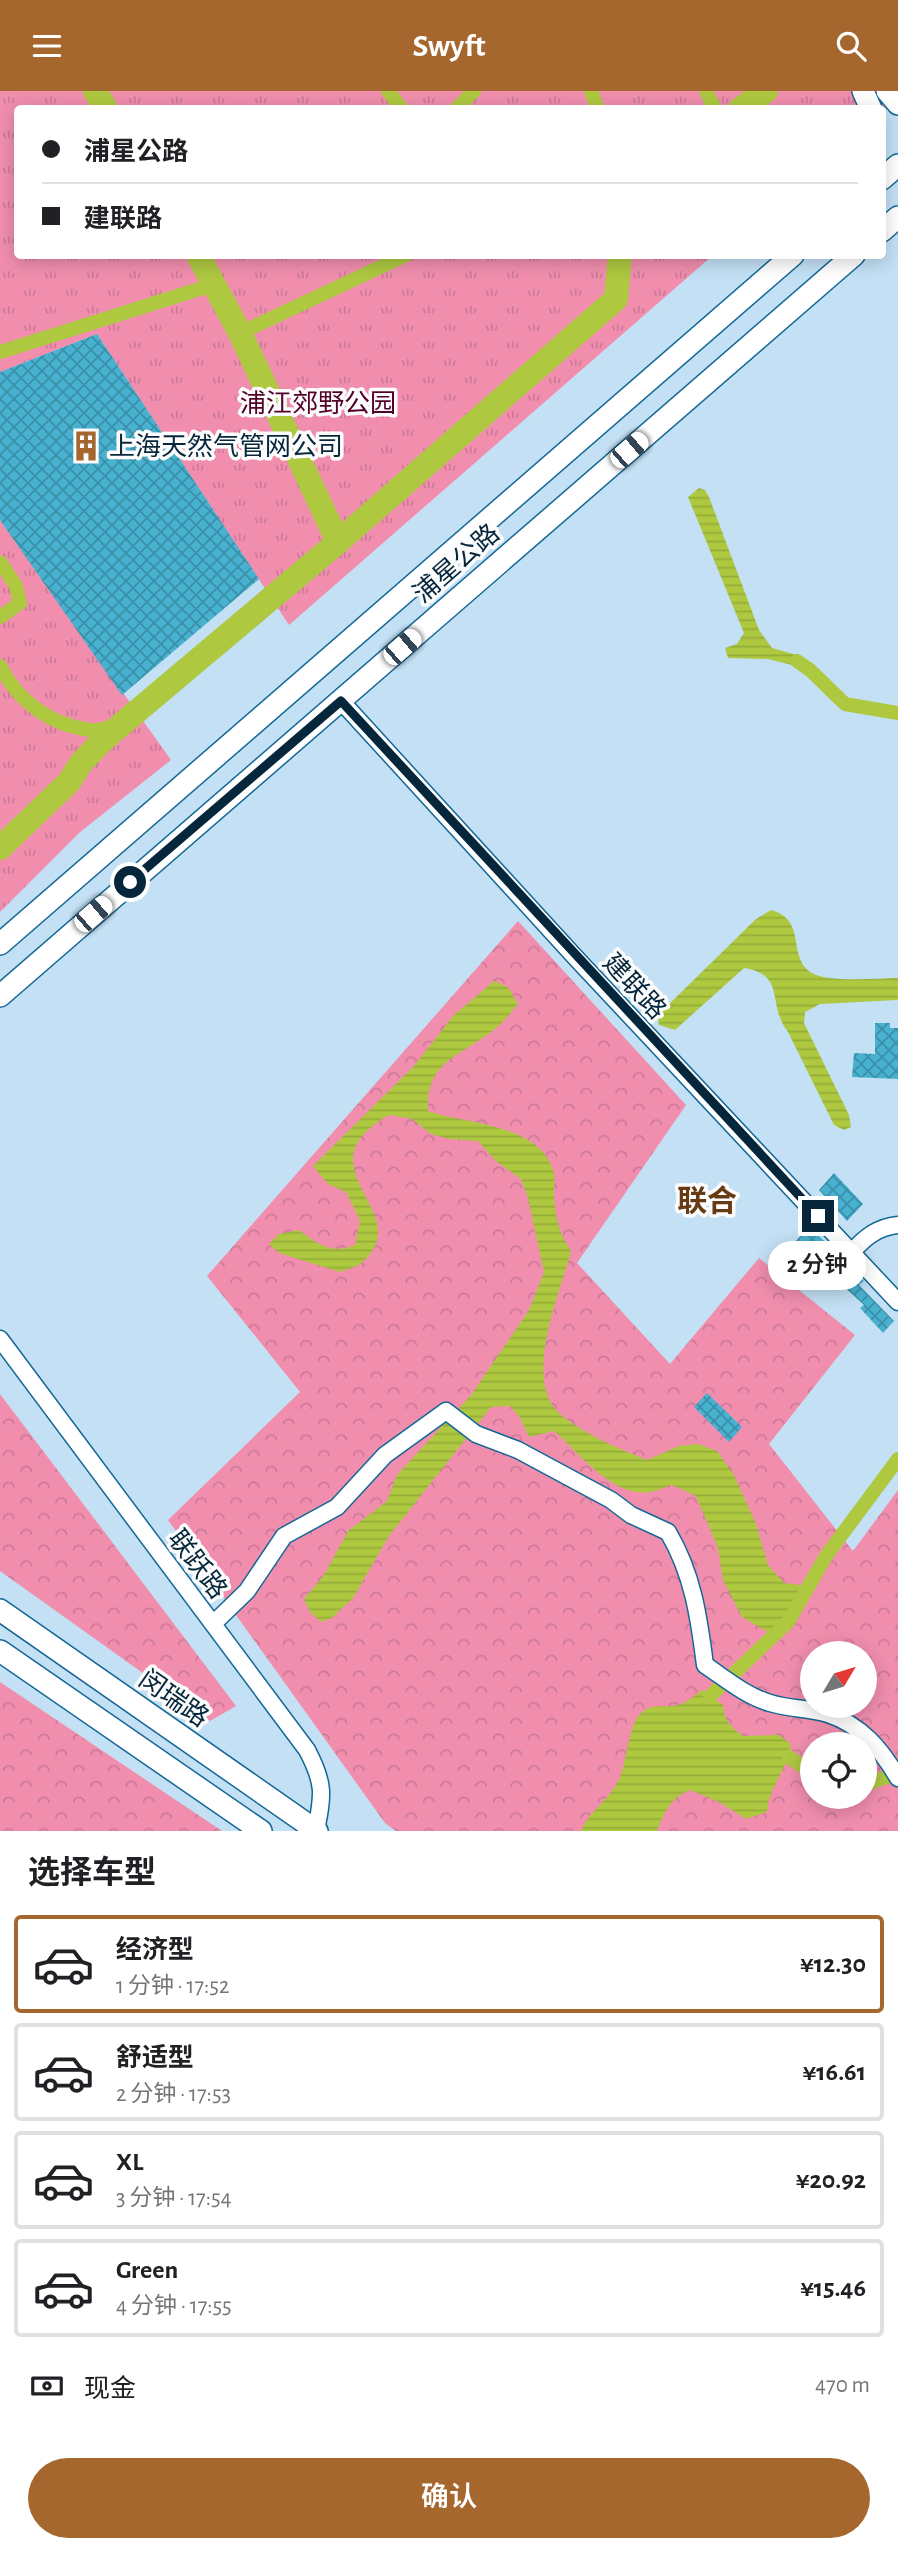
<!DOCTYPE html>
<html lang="zh">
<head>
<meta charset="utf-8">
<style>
  :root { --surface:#fff; --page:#f2f2f2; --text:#202124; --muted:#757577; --line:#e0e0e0; --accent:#a6672e }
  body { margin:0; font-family:"Alegreya Sans","Noto Sans SC",sans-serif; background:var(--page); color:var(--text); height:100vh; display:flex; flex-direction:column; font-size:26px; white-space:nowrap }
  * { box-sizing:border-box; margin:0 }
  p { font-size:23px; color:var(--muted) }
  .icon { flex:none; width:38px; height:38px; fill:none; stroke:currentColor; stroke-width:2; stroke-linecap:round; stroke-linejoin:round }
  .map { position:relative; height:1740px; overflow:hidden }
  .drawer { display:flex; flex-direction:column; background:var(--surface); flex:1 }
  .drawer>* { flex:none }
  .guide { position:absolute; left:14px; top:14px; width:872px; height:154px; border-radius:7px; box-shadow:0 4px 18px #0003; display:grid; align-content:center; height:154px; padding:0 28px; background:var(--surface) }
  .needle { width:46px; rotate:52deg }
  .buttons { position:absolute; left:800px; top:1550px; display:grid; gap:14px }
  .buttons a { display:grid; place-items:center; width:77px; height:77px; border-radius:50%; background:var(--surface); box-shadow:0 4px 18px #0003; font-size:35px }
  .end { position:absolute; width:32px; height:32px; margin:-16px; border:9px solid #06273b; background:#fff; box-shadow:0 0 0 4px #fff }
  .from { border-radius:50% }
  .bubble { position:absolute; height:49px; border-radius:24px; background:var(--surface); box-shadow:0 4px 18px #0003; font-size:23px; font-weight:600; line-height:49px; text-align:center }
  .car { position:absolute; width:21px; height:42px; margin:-21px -10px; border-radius:9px; box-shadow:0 0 5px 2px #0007; background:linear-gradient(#fff 24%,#345 0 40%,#fff 0 76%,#345 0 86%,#fff 0) }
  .guide b { display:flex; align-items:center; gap:24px; height:66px; font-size:26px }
  .guide b+b { border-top:2px solid var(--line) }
  .guide i { width:18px; height:18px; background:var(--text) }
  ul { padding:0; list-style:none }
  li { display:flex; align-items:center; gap:21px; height:98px; margin:0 14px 10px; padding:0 14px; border:4px solid var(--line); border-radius:7px }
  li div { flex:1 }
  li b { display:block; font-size:26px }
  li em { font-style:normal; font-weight:600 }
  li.on { border-color:var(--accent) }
  li>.icon { width:63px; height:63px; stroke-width:1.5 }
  h2 { padding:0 28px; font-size:32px; line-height:84px }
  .pay { display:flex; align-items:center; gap:18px; height:77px; padding:0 28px; font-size:26px }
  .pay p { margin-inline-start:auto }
  .cta { display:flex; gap:14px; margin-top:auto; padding:14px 28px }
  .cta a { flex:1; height:80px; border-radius:42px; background:var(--accent); color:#fff; font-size:28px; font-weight:600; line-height:80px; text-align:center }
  header { display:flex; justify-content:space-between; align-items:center; height:91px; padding:0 28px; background:var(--accent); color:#fff; font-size:32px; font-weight:600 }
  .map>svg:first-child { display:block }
</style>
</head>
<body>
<header><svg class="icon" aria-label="menu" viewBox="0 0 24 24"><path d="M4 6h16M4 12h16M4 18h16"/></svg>Swyft<svg class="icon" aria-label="search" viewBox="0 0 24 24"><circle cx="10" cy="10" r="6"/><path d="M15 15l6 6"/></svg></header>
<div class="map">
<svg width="898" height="1740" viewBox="0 0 898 1740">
  <defs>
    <pattern id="forest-crowns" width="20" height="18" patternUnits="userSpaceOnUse" patternTransform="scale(1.75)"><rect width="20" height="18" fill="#f18eae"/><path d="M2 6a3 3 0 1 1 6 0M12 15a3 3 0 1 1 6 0" fill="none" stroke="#cd7a97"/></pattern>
    <pattern id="park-tufts" width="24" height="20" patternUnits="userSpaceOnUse" patternTransform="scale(1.75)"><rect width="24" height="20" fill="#f18eae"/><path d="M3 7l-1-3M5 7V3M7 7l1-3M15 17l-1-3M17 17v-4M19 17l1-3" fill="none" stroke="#cd7a97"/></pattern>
    <pattern id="water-rules" width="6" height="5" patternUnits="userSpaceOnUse" patternTransform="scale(1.75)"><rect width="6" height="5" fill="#aec840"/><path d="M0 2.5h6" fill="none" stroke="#94ac39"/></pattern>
    <pattern id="building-cross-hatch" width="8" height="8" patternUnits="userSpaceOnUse" patternTransform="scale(1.75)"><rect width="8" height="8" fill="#48b1cf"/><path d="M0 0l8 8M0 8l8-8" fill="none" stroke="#3a90a9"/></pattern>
  </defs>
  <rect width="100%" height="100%" fill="#c3e0f5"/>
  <path fill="url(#forest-crowns)" fill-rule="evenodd" d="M518 830 686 1014 577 1172 670 1273 759 1167 855 1244 769 1353 853 1460 898 1399V1740H396L385 1732 168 1429 300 1301 207 1185ZM812 1563H864V1615H812ZM812 1654H864V1706H812Z
    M0 1303 236 1615 210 1630 0 1480Z
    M0 1591 222 1740H0Z"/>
  <path fill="url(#park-tufts)" d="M0 0H898V6L882 19 18 18V164L712 165 289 534 97 243 0 281Z
    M0 429 171 669 79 742 0 821Z"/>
  <path fill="url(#water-rules)" d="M699 397 705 399 709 406 759 539 772 557 797 564 796 575 768 568 728 567 725 557 737 553 744 542 688 406Z
    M771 819C808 829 786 866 812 882 828 892 878 887 898 887V909L820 913 805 921 804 932 849 1024 851 1036 844 1039 834 1034 788 941C766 912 787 884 744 877L675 939 659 934 658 926 663 919 756 828Z
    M494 890 508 896 518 913C510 923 502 933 491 941 460 965 425 971 428 1020 468 1034 540 1032 554 1082 555 1089 554 1097 554 1104 555 1126 559 1143 571 1160 560 1203 521 1290 561 1324 586 1344 617 1357 647 1369L679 1355 698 1353 717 1360 734 1384 756 1433 768 1474 784 1492 809 1495 773 1544 742 1526 723 1489 718 1457 696 1405 672 1394C665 1396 657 1400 650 1401 613 1407 579 1362 554 1340L529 1346 519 1325 510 1315 491 1316 389 1445 353 1507 332 1527 321 1531 310 1521 304 1508 324 1484 348 1440 387 1410 397 1384 471 1304 529 1219 544 1181 528 1107 521 1088 496 1070 478 1050 449 1048 431 1043 412 1028 389 1024C298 1076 415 1119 365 1169 360 1175 348 1178 340 1181L279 1162 269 1153 279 1143 299 1139C318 1153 331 1164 355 1154L360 1130 346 1101 328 1093 313 1075 414 975 454 924Z
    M702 1599 723 1614C724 1630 731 1636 743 1645L779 1644 791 1653C788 1679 768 1697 767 1721L746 1728 719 1711 690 1699C670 1707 665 1721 657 1740H581C589 1720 609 1710 619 1688 628 1670 627 1634 642 1621 653 1612 666 1617 678 1614 686 1612 695 1604 702 1599Z"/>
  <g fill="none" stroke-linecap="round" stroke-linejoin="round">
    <path stroke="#aec840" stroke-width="14" d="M388 0 402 18
      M591 0 598 18
      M706 0 715 18
      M456 18 474 0
      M240 242 406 164
      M0 261 212 194
      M0 471 16 495 20 512 0 526
      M797 570 810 579 845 613 898 622
      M0 575C18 610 50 634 90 639 100 640 112 635 122 633
      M710 1605 788 1531 826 1465 898 1368
      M789 1666 812 1682
      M864 1694 898 1682"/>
    <path stroke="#aec840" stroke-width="24" d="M95 0 106 18
      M740 18 766 0
      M198 164 240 242 338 451
      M0 757 69 691 81 672 104 648 338 451 616 208 620 164"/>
  </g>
  <path fill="url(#building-cross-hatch)" d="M97 243 259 488 122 604 0 429V281Z
    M875 932H890V937H898V988L852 986 854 962 875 963Z
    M834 1082 863 1113 847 1130 819 1099Z
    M809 1135 864 1190 859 1194 894 1230 883 1242 860 1217 864 1214 795 1151Z
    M707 1302 742 1336 729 1351 694 1316Z"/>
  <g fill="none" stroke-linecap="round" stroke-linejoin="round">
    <g stroke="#146796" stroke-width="19">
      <path id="minor" d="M341 610 575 866 898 1211
        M852 1161C865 1146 878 1136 898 1134
        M0 1248 307 1659C325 1693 323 1703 316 1740
        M213 1533 247 1500 284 1445 337 1416 385 1364 446 1320 476 1343 518 1359 611 1409 631 1424 668 1441C693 1483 699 1527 705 1574 726 1588 746 1605 770 1612 789 1618 810 1617 828 1623 861 1634 881 1658 898 1687"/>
    </g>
    <g stroke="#146796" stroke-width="24">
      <path id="major" d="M863 0 871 18
        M887 0 898 13
        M882 88 898 74
        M882 140 898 126
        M0 853 793 164
        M0 905 854 164
        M0 1519 317 1740
        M0 1560 261 1740"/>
    </g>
    <use href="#minor" stroke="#fff" stroke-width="16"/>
    <use href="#major" stroke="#fff" stroke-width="21"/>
  </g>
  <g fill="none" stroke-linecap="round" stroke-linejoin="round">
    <path stroke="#06273b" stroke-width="9" d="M130 791 341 610 818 1125"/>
  </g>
  <defs>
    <g id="building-bare" transform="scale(2.415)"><path d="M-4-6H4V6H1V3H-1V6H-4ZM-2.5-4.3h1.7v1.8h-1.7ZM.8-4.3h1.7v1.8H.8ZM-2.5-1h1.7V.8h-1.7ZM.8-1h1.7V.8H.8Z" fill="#a6672e" stroke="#fcfcfc" stroke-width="2.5" paint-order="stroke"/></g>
  </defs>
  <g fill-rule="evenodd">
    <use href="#building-bare" x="86" y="355"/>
  </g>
  <g text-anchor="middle" stroke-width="7" stroke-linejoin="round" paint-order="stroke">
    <g font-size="26" fill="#520128" stroke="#fcfcfc">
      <text x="318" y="321">浦江郊野公园</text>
    </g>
    <g font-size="26" fill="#06273b" stroke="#fcfcfc" text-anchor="start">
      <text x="109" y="364">上海天然气管网公司</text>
    </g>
    <g font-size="26" fill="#06273b" stroke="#fcfcfc">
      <text transform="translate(456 472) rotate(-41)" y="9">浦星公路</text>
      <text transform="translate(635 895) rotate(47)" y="9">建联路</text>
      <text transform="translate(198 1473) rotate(53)" y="9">联跃路</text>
      <text transform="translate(174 1607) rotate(35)" y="9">闵瑞路</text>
    </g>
    <g font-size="30" font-weight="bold" fill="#663b13" stroke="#fcfcfc">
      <text x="707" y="1120">联合</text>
    </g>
  </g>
</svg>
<div class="buttons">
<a><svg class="needle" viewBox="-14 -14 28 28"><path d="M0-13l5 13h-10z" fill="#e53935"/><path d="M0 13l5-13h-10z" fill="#757577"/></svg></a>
<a><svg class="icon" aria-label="locate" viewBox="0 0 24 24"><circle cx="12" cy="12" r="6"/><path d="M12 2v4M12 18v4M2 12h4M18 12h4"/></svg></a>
</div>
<i class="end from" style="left:130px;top:791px"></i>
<i class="end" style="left:818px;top:1125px"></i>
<div class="bubble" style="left:768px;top:1150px;width:98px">2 分钟</div>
<i class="car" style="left:629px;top:359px;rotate:49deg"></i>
<i class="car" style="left:402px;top:556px;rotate:49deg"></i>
<i class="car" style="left:93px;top:823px;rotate:49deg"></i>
<div class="guide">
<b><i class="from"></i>浦星公路</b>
<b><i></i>建联路</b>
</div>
</div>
<section class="drawer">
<h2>选择车型</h2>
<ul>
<li class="on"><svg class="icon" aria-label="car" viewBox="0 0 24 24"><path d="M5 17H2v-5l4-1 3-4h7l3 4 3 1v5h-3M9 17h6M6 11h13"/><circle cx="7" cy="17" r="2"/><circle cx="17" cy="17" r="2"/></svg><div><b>经济型</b><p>1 分钟 · 17:52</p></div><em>¥12.30</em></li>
<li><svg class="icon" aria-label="car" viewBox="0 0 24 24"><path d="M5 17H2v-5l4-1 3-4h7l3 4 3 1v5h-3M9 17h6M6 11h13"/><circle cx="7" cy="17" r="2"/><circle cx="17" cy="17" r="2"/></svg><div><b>舒适型</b><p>2 分钟 · 17:53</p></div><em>¥16.61</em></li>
<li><svg class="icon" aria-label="car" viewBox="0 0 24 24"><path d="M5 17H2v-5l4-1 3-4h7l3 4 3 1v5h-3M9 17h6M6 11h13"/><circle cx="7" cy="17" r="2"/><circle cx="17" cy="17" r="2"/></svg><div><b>XL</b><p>3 分钟 · 17:54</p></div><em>¥20.92</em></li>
<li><svg class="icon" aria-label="car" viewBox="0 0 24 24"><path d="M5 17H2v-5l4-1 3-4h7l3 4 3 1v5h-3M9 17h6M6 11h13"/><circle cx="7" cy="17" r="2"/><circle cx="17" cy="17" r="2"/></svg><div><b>Green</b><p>4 分钟 · 17:55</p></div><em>¥15.46</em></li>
</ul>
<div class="pay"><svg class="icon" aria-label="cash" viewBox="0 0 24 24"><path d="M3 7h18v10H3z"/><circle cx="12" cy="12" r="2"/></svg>现金<p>470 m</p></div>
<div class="cta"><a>确认</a></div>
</section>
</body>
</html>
